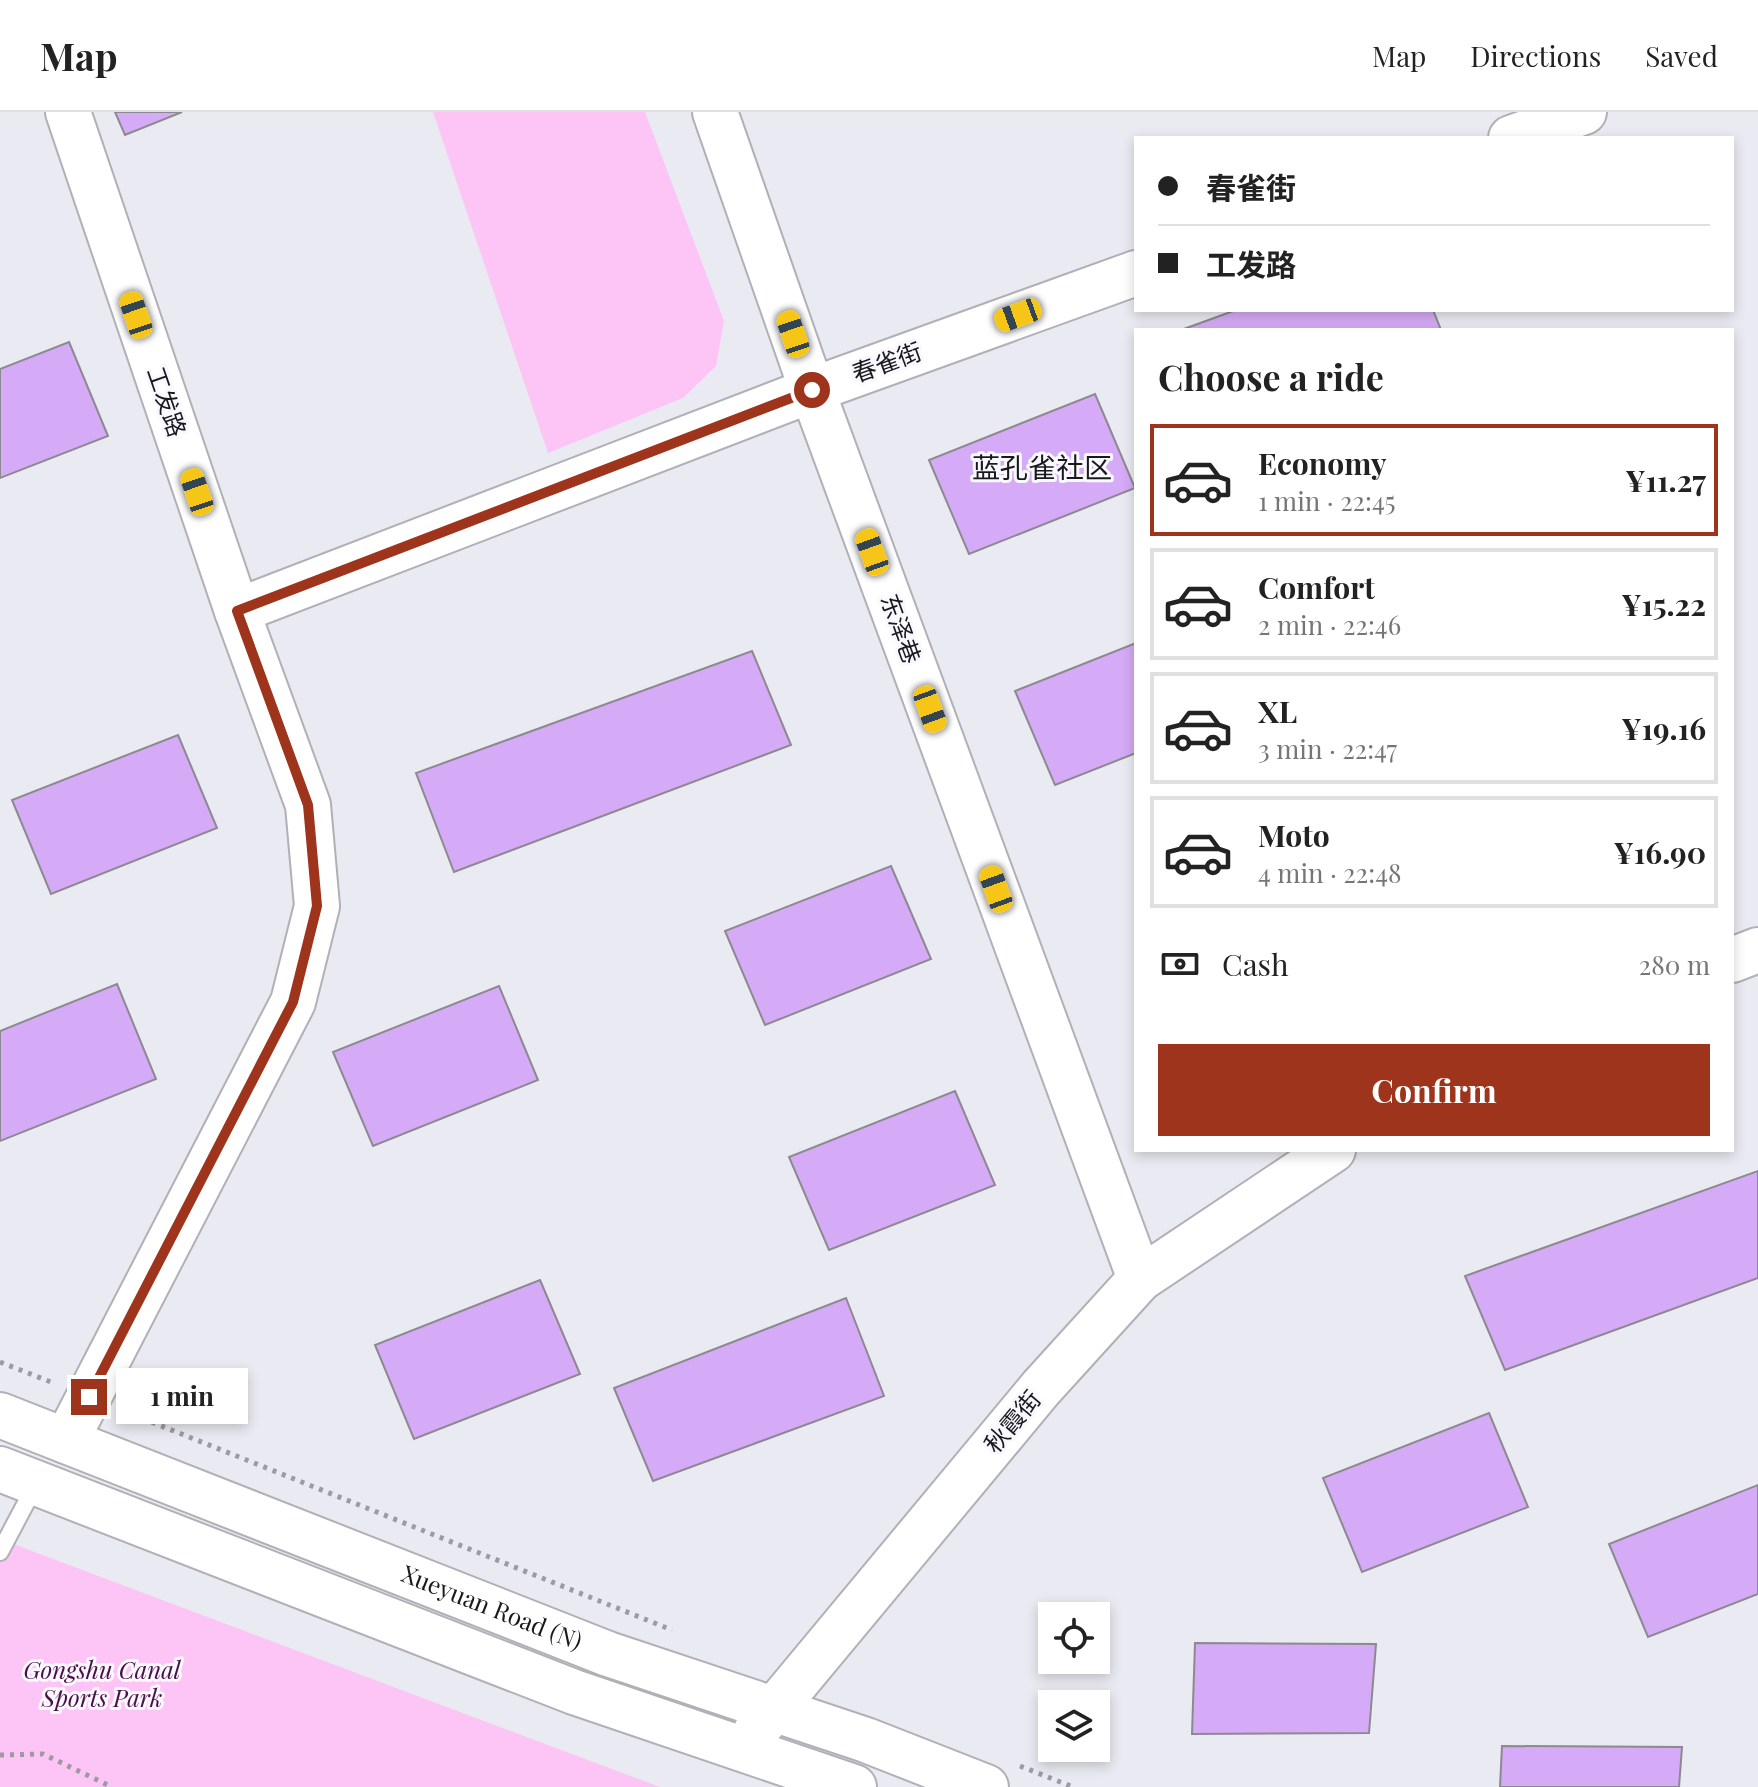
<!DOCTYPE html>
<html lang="en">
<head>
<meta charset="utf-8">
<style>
  :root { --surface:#fff; --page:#f2f2f2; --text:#222; --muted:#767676; --line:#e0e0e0; --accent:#9d341b }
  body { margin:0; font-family:"Playfair Display","Noto Sans SC",serif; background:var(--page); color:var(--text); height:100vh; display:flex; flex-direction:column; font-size:30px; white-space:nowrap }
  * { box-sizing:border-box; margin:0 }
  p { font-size:26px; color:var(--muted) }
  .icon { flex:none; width:44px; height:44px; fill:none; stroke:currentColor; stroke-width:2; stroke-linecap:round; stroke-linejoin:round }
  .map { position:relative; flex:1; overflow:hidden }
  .drawer { position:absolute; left:1134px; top:216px; width:600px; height:824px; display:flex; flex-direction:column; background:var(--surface); border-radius:0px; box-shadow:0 4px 12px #0003 }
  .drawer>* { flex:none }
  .top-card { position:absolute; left:1134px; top:24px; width:600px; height:176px; border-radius:0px; box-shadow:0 4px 12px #0003; display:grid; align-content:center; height:176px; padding:0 24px; background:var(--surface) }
  .controls { position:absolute; left:1038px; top:1490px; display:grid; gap:16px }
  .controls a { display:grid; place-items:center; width:72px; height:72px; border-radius:0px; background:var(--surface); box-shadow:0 4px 12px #0003; font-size:40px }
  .end { position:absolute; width:36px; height:36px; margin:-18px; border:10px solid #9d341b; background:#fff; box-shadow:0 0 0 4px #fff }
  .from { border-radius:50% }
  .bubble { position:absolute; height:56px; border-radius:0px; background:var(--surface); box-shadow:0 4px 12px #0003; font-size:26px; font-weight:700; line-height:56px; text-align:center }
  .car { position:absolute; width:24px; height:48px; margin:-24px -12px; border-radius:10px; box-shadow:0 0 6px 2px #0007; background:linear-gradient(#f5c518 24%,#345 0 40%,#f5c518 0 76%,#345 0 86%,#f5c518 0) }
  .top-card b { display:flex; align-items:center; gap:28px; height:76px; font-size:30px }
  .top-card b+b { border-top:2px solid var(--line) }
  .top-card i { width:20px; height:20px; background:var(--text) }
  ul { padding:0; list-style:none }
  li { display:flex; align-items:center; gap:24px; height:112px; margin:0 16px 12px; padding:0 8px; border:4px solid var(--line); border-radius:0px }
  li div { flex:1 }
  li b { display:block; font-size:30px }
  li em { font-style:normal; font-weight:700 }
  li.current { border-color:var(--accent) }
  li>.icon { width:72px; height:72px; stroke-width:1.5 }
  h2 { padding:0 24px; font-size:36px; line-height:96px }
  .pay { display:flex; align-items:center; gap:20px; height:88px; padding:0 24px; font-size:30px }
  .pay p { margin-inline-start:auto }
  .button { display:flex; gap:16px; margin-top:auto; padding:16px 24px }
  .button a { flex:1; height:92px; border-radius:0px; background:var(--accent); color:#fff; font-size:32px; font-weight:700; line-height:92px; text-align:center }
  header { display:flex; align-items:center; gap:48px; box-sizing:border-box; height:112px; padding:0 40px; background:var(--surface); border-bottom:2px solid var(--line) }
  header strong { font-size:38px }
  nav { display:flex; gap:44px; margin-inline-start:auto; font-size:28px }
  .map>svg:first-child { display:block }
</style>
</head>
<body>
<header>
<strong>Map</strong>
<nav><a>Map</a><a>Directions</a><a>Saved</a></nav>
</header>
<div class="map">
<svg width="1758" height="1675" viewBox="0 0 1758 1675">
  <rect width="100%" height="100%" fill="#eaeaf2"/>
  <path fill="#fdc5f6" d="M433 0H645L724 209 716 254 683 286 548 341Z
    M0 1427 660 1675H0Z"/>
  <path fill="#d5aaf6" stroke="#8d8990" stroke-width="2" d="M115 0H182L125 23Z
    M1236 198H1433L1441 218H1181Z
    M69 230 108 324 0 366V257Z
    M1095 282 1135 376 969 442 929 348Z
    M1136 531V641L1055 673 1015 579Z
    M752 539 791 633 454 760 416 661Z
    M178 623 217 716 51 782 12 688Z
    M891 754 931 847 765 913 725 819Z
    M117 872 156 967 0 1029V919Z
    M499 874 538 968 373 1034 333 940Z
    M955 979 995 1073 829 1138 789 1045Z
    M1758 1059V1166L1505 1258 1465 1164Z
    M540 1168 580 1262 414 1327 375 1233Z
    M846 1186 884 1284 653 1369 614 1276Z
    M1489 1301 1528 1395 1362 1460 1323 1366Z
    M1758 1373V1482L1648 1525 1609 1432Z
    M1195 1531 1376 1532 1369 1621 1192 1622Z
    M1502 1634 1682 1635 1679 1675H1500Z"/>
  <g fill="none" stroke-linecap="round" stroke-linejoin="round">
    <g stroke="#b0b0b7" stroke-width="20">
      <path id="lane" d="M0 1440 36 1372"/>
    </g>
    <g stroke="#b0b0b7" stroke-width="48">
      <g id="secondary">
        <path d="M715 0 812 278 1140 1167"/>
        <path d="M1511 26 1584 0"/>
        <path d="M237 499 812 278 1136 161"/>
        <path d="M1732 848 1758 838"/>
        <path id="s1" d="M0 1303 608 1542 866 1628 986 1675"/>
        <path d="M66 1329 293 890 317 794 308 693 237 499 68 0"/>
        <path d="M0 1357 574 1580 854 1675"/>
        <path d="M756 1619 1041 1276 1140 1167 1333 1038"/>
      </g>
    </g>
    <path stroke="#9b9ba1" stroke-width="5" stroke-dasharray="4 6" stroke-linecap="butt" d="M0 1250 51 1270
      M124 1299 672 1518
      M0 1643 43 1642 112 1675
      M1020 1654 1073 1675"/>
    <use href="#lane" stroke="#fff" stroke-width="16"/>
    <use href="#secondary" stroke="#fff" stroke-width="44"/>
  </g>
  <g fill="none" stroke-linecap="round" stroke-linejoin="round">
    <path stroke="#9d341b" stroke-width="10" d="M89 1285 293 890 317 794 308 693 237 499 812 278"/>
  </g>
  <g text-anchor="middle" stroke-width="6" stroke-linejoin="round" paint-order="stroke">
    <g font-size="24" fill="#19181b" stroke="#f8f8fe">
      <text transform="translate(887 251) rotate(-20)" y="8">春雀街</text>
      <text transform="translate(166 290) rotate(71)" y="8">工发路</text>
      <text transform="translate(900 517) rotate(70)" y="8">东泽巷</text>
      <text transform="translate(1013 1310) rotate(-50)" y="8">秋霞街</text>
      <text dy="8" stroke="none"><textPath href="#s1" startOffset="528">Xueyuan Road (N)</textPath></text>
    </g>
    <g font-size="24" font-style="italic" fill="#4b0e47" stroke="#f8f8fe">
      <text x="102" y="1567">Gongshu Canal<tspan x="102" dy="28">Sports Park</tspan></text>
    </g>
    <g font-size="28" fill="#19181b" stroke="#f8f8fe">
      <text x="1042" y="366">蓝孔雀社区</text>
    </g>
  </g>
</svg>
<div class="controls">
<a><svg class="icon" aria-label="locate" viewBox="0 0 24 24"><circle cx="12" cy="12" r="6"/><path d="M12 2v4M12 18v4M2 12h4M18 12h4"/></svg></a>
<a><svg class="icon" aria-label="layers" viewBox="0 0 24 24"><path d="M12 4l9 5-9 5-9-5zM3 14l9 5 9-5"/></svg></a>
</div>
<i class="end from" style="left:812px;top:278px"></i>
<i class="end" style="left:89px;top:1285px"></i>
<div class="bubble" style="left:116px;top:1256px;width:132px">1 min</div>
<i class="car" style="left:136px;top:203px;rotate:341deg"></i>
<i class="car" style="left:1018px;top:203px;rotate:250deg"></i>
<i class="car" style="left:793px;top:222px;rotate:341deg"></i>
<i class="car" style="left:197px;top:380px;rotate:341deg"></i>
<i class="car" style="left:872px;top:440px;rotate:340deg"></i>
<i class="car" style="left:930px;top:597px;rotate:160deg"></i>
<i class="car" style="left:996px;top:777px;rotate:340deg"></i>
<div class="top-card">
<b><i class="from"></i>春雀街</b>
<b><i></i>工发路</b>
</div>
<section class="drawer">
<h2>Choose a ride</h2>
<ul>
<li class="current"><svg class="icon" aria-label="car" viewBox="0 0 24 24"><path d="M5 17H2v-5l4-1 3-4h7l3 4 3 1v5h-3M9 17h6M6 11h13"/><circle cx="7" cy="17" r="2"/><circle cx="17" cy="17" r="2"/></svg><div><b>Economy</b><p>1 min · 22:45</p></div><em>¥11.27</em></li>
<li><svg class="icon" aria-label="car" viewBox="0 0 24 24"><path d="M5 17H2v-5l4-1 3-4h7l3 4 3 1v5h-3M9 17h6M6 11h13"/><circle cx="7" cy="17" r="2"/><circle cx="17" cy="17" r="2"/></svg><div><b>Comfort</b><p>2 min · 22:46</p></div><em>¥15.22</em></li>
<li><svg class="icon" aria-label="car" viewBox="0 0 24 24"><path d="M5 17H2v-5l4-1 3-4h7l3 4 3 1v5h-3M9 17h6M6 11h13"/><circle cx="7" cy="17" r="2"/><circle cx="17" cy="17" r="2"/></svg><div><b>XL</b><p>3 min · 22:47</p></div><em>¥19.16</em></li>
<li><svg class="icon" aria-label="car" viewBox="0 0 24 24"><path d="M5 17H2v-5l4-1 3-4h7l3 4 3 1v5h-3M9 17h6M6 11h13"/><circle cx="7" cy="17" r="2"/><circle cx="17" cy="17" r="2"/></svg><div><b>Moto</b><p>4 min · 22:48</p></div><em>¥16.90</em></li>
</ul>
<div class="pay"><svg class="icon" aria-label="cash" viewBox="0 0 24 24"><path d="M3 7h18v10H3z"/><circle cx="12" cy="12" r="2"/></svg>Cash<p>280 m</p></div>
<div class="button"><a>Confirm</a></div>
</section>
</div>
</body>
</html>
